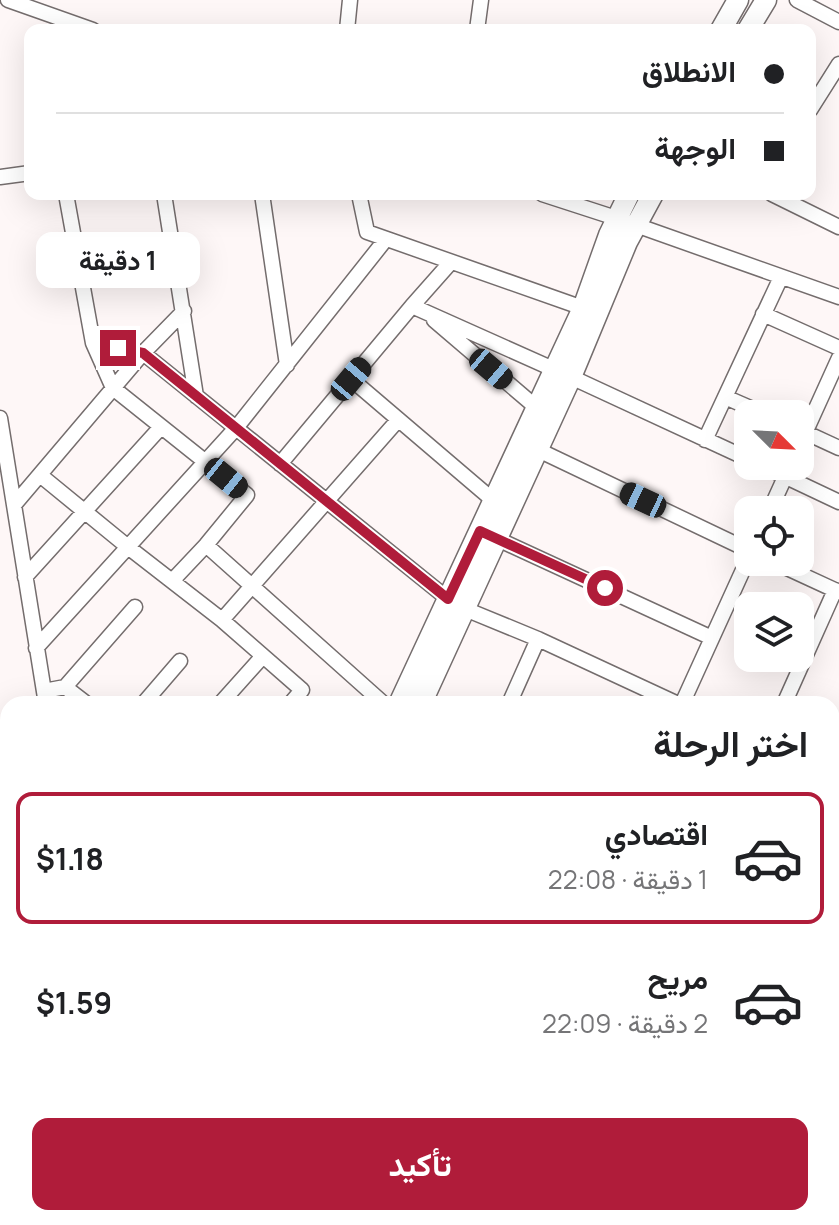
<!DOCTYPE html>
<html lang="ar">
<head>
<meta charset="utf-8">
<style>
  :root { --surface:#fff; --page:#f2f2f2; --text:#202124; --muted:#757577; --line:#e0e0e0; --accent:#b01c3a }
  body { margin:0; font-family:Manrope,Vazirmatn,sans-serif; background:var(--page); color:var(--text); direction:rtl; height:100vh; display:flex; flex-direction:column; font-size:30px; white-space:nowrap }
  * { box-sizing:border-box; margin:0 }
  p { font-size:26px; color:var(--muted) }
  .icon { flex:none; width:44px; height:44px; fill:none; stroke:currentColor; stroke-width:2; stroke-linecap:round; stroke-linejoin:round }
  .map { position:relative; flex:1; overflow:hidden; direction:ltr }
  .drawer { position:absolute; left:0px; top:696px; width:840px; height:530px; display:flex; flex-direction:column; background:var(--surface); border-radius:24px 24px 0 0; box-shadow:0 8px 32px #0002; direction:rtl }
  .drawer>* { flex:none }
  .top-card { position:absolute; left:24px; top:24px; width:792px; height:176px; border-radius:16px; box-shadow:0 8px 32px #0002; direction:rtl; display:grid; align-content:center; height:176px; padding:0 32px; background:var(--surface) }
  .needle { width:52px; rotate:114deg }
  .buttons { position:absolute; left:734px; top:400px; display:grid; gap:16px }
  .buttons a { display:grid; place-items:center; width:80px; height:80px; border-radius:16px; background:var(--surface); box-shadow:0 8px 32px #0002; font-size:40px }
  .end { position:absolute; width:36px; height:36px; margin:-18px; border:10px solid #b01c3a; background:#fff; box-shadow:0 0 0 4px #fff }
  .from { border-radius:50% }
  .bubble { position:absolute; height:56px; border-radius:16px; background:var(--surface); box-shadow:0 8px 32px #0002; font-size:26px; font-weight:700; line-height:56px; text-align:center; direction:rtl }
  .car { position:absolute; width:24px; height:48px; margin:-24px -12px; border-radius:10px; box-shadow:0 0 6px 2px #0007; background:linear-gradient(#222 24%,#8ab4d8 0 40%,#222 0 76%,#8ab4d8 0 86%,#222 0) }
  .top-card b { display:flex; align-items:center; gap:28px; height:76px; font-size:30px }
  .top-card b+b { border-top:2px solid var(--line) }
  .top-card i { width:20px; height:20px; background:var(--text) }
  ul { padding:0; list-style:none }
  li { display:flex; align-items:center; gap:24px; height:132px; margin:0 16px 12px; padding:0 16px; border:4px solid transparent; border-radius:16px }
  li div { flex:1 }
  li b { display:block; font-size:30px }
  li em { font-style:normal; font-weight:700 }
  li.on { border-color:var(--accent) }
  li>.icon { width:72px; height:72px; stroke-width:1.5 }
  h2 { padding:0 32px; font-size:36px; line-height:96px }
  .primary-button { display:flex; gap:16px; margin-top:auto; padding:16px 32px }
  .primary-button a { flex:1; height:92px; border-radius:16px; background:var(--accent); color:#fff; font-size:32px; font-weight:700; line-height:92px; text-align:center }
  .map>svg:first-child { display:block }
</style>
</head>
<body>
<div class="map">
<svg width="839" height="1225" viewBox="0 0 839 1225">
  <rect width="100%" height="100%" fill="#fef7f7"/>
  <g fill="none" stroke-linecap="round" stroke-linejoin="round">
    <g stroke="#746d6d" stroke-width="17">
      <path id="street" d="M8 0 93 30
        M797 0 839 22
        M347 30 350 0
        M477 30 481 0
        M810 110 839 64
        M0 177 30 173
        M66 194 93 343 113 388 247 495 206 545 172 581
        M164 194 196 396
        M262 194 287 365
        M359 194 367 232 583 308
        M542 194 616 218 839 297
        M772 194 839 227
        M412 306 571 377 748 459
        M763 314 839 348
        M434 320 537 408
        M93 343 143 353 448 599 465 609 538 639 678 704
        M351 379 494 501
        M725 397 764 414
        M0 418 46 704
        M800 430 839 448
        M705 440 781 277
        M800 444 839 358
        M532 447 748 550
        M280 464 412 306 451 262
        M763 466 839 502
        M40 475 128 547 222 620 302 690 290 704
        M14 505 143 353 184 311
        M770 510 790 466
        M491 536 712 638
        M206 545 384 704
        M774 562 839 592
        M25 577 161 427
        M222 620 398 420
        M36 648 236 428 386 239
        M65 687 87 704
        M44 691 65 687 135 607
        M143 704 180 661
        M220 704 263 656
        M509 704 538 639
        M682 704 748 559
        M784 704 835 590
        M832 787 839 772
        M0 806 8 804
        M832 850 839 854
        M0 879 8 876
        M0 997 8 1000
        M832 997 839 1000
        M0 1074 8 1064
        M832 1100 839 1103
        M832 1170 839 1157
        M832 1200 839 1204
        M189 1218 192 1225
        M413 1218 427 1225
        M464 1225 467 1218
        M559 1225 562 1218
        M619 1225 623 1218
        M803 1225 807 1218"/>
    </g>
    <g stroke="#746d6d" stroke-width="23">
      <path id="secondary" d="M721 30 738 0
        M748 30 766 0
        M399 704 583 308 609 235 629 194
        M421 704 571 377 627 242 653 194
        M274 1218 288 1225"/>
    </g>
    <g stroke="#746d6d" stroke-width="25">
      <path id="primary" d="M832 958H839
        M126 1225 130 1218"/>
    </g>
    <use href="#street" stroke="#fff" stroke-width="14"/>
    <use href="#secondary" stroke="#fff" stroke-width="20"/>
    <use href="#primary" stroke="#fff" stroke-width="22"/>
  </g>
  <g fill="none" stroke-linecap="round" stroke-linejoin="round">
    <path stroke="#b01c3a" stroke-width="10" d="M118 348 143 353 448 599 480 531 605 588"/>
  </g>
</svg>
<div class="buttons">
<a><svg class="needle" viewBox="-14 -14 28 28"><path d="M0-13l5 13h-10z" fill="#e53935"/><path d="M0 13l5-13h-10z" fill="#757577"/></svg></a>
<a><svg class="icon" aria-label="locate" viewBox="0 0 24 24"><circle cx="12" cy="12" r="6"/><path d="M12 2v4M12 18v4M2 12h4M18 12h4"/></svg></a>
<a><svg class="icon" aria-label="layers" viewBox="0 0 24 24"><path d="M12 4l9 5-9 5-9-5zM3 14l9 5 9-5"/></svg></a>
</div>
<i class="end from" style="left:605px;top:588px"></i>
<i class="end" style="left:118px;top:348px"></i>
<div class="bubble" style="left:36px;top:232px;width:164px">1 دقيقة</div>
<i class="car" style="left:491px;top:369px;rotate:130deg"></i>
<i class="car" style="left:351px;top:379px;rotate:40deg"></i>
<i class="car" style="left:226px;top:478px;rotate:129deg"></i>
<i class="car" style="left:643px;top:500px;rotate:295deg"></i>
<div class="top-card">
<b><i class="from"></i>الانطلاق</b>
<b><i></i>الوجهة</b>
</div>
<section class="drawer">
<h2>اختر الرحلة</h2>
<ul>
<li class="on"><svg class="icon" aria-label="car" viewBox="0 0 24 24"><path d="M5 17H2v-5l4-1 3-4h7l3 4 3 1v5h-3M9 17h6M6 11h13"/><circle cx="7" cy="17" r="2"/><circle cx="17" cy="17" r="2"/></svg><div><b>اقتصادي</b><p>1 دقيقة · 22:08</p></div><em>$1.18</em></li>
<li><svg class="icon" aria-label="car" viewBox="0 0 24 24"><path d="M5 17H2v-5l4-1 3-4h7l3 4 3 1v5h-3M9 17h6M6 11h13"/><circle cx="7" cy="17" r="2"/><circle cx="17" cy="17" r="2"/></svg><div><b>مريح</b><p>2 دقيقة · 22:09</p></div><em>$1.59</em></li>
</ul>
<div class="primary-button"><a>تأكيد</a></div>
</section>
</div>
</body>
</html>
